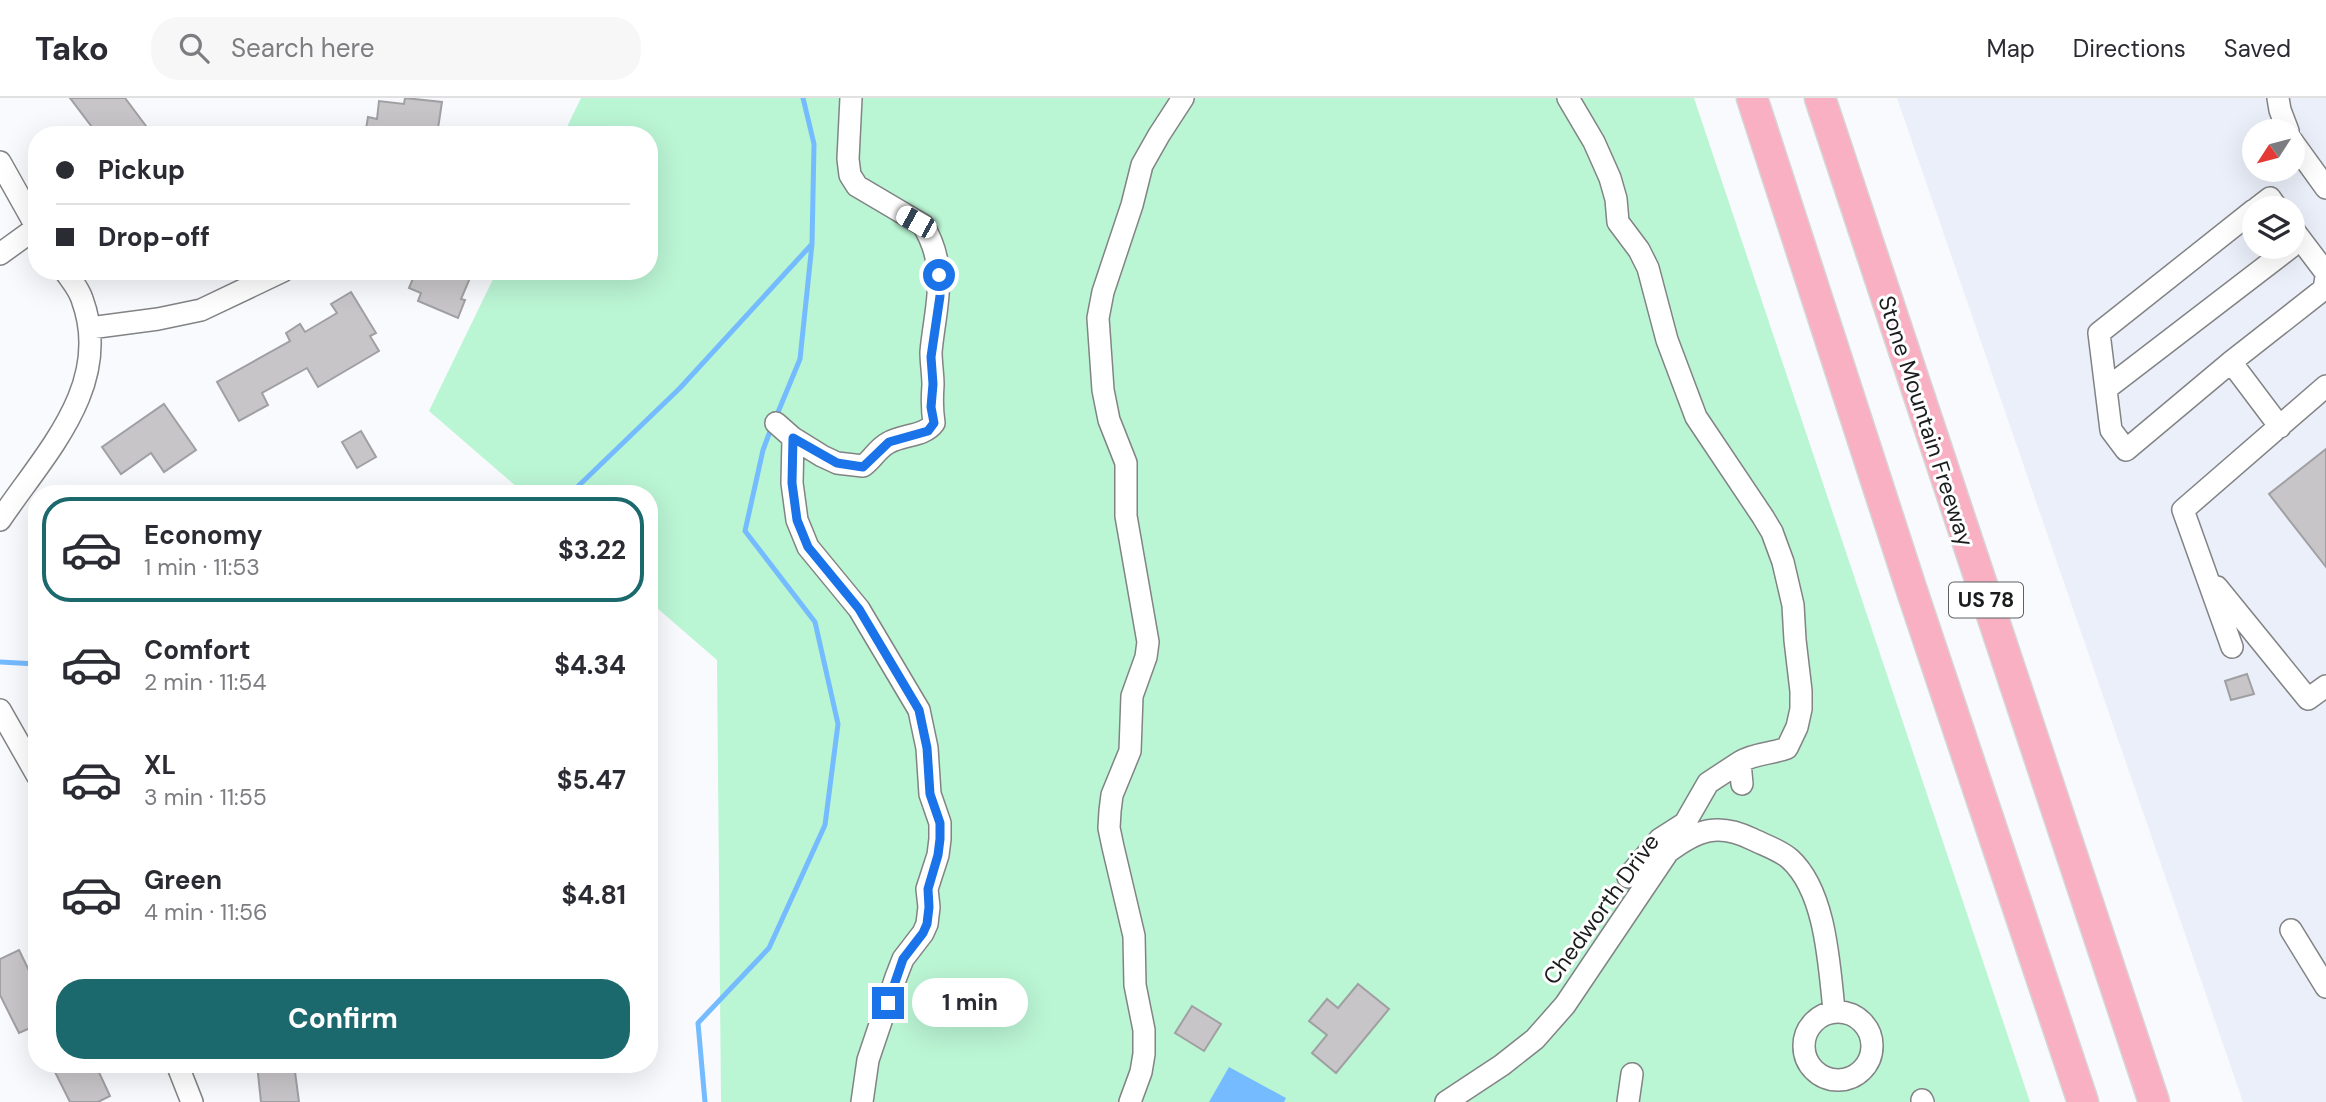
<!DOCTYPE html>
<html lang="en">
<head>
<meta charset="utf-8">
<style>
  :root { --surface:#fff; --page:#f7f7f7; --text:#2b2b33; --muted:#7c7c81; --line:#e1e1e2; --accent:#1c696d }
  body { margin:0; font-family:"DM Sans",sans-serif; background:var(--page); color:var(--text); height:100vh; display:flex; flex-direction:column; font-size:26px; white-space:nowrap }
  * { box-sizing:border-box; margin:0 }
  p { font-size:23px; color:var(--muted) }
  .icon { flex:none; width:38px; height:38px; fill:none; stroke:currentColor; stroke-width:2; stroke-linecap:round; stroke-linejoin:round }
  .map { position:relative; flex:1; overflow:hidden }
  .side { position:absolute; left:28px; top:387px; width:630px; height:588px; display:flex; flex-direction:column; background:var(--surface); border-radius:28px; box-shadow:0 7px 28px #0002 }
  .side>* { flex:none }
  .top-card { position:absolute; left:28px; top:28px; width:630px; height:154px; border-radius:28px; box-shadow:0 7px 28px #0002; display:grid; align-content:center; height:154px; padding:0 28px; background:var(--surface) }
  .needle { width:46px; rotate:234deg }
  .buttons { position:absolute; left:2242px; top:21px; display:grid; gap:14px }
  .buttons a { display:grid; place-items:center; width:63px; height:63px; border-radius:50%; background:var(--surface); box-shadow:0 7px 28px #0002; font-size:35px }
  .end { position:absolute; width:32px; height:32px; margin:-16px; border:9px solid #1a73e8; background:#fff; box-shadow:0 0 0 4px #fff }
  .from { border-radius:50% }
  .bubble { position:absolute; height:49px; border-radius:24px; background:var(--surface); box-shadow:0 7px 28px #0002; font-size:23px; font-weight:700; line-height:49px; text-align:center }
  .car { position:absolute; width:21px; height:42px; margin:-21px -10px; border-radius:9px; box-shadow:0 0 5px 2px #0007; background:linear-gradient(#fff 24%,#345 0 40%,#fff 0 76%,#345 0 86%,#fff 0) }
  .top-card b { display:flex; align-items:center; gap:24px; height:66px; font-size:26px }
  .top-card b+b { border-top:2px solid var(--line) }
  .top-card i { width:18px; height:18px; background:var(--text) }
  ul { padding:12px 0 0; list-style:none }
  li { display:flex; align-items:center; gap:21px; height:105px; margin:0 14px 10px; padding:0 14px; border:4px solid transparent; border-radius:28px }
  li div { flex:1 }
  li b { display:block; font-size:26px }
  li em { font-style:normal; font-weight:700 }
  li.selected { border-color:var(--accent) }
  li>.icon { width:63px; height:63px; stroke-width:1.5 }
  .action { display:flex; gap:14px; margin-top:auto; padding:14px 28px }
  .action a { flex:1; height:80px; border-radius:28px; background:var(--accent); color:#fff; font-size:28px; font-weight:700; line-height:80px; text-align:center }
  header { display:flex; align-items:center; gap:42px; box-sizing:border-box; height:98px; padding:0 35px; background:var(--surface); border-bottom:2px solid var(--line) }
  header strong { font-size:33px }
  nav { display:flex; gap:38px; margin-inline-start:auto; font-size:24px }
  .search { width:490px; height:63px; background:var(--page); display:flex; align-items:center; gap:18px; box-sizing:border-box; padding:0 24px; border-radius:28px; color:var(--muted); font-size:26px }
  .map>svg:first-child { display:block }
</style>
</head>
<body>
<header>
<strong>Tako</strong>
<div class="search"><svg class="icon" aria-label="search" viewBox="0 0 24 24"><circle cx="10" cy="10" r="6"/><path d="M15 15l6 6"/></svg>Search here</div>
<nav><a>Map</a><a>Directions</a><a>Saved</a></nav>
</header>
<div class="map">
<svg width="2326" height="1004" viewBox="0 0 2326 1004">
  <rect width="100%" height="100%" fill="#f9fafd"/>
  <path fill="#eaeff9" fill-rule="evenodd" d="M1897 0H2326V1004H2243ZM2254 33H2292V72H2254ZM2254 110H2292V149H2254Z"/>
  <path fill="#baf5d4" d="M581 0H1694L2030 1004H721L717 562 649 503V396L524 395 429 313 497 173H649V37H563Z"/>
  <path fill="#75bbff" d="M1229 969 1286 1000 1284 1004H1209Z"/>
  <g fill="none" stroke-linecap="round" stroke-linejoin="round">
    <path stroke="#75bbff" stroke-width="5" d="M776 319 800 261 812 146 814 46 803 0
      M570 396 680 290 812 146
      M0 564 37 566
      M705 1004 698 925 769 850 825 727 838 626 815 524 745 433 763 352 772 328"/>
  </g>
  <path fill="#c7c5c8" stroke="#a09fa2" stroke-width="2" d="M70 0H125L146 28 134 37H98Z
    M405 0 442 4 437 37H365L368 19 377 21 379 3 404 6Z
    M416 173H473L461 201 465 202 458 220 418 203 421 195 409 190Z
    M351 194 376 235 370 238 379 253 318 289 307 270 262 295 268 307 239 323 217 284 290 243 286 235 300 226 305 234 337 215 331 206Z
    M164 306 196 352 164 374 151 355 121 376 102 349Z
    M361 333 376 359 357 370 342 344Z
    M2326 351V469L2269 396Z
    M2247 576 2254 596 2231 602 2225 583Z
    M19 852 37 889V927L19 935 0 897V861Z
    M1358 886 1389 911 1336 975 1312 955 1327 937 1309 923 1327 901 1338 910Z
    M1192 908 1221 926 1204 953 1175 935Z
    M51 966H86L90 974 97 970 110 998 98 1004H70Z
    M257 966H294L299 1004H261Z"/>
  <g fill="none" stroke-linecap="round" stroke-linejoin="round">
    <g stroke="#828385" stroke-width="24">
      <path id="minor" d="M1568 0 1594 44 1610 80 1616 101 1618 124 1639 152 1648 170 1667 242 1696 319 1763 419 1772 434 1783 464 1793 507 1795 542 1801 593V611L1797 629 1787 650C1772 656 1755 655 1740 664L1742 686
        M2278 0 2280 12 2288 33
        M2292 43 2326 90
        M0 64 37 130
        M2257 110 2270 100 2277 110
        M2254 112 2099 235 2111 332 2126 352 2231 264 2324 191 2326 179
        M2292 130 2326 175
        M0 156 36 130
        M90 230 158 221 201 212 283 173
        M2231 264 2280 329
        M2106 291 2291 149
        M776 325 793 340 822 358 837 365 863 368C872 362 877 351 888 345 903 336 924 339 934 325 932 312 932 300 933 287 933 276 931 265 931 254 935 208 950 172 923 127L857 88 850 77 848 61 851 0
        M793 340 792 385 797 422 808 449 859 511 919 612 927 650 930 696 940 725V741L938 757 927 791 929 809 927 826 923 835 903 861 896 879 868 962 862 1004
        M0 422C45 355 114 287 82 201 79 191 71 182 65 173
        M2217 489 2308 601 2326 588
        M2232 549 2183 412 2326 288
        M0 612 37 677
        M1628 779 1660 741 1685 725 1708 685 1740 664
        M2291 832 2326 889
        M1804 948a34 34 0 1 1 68 0a34 34 0 1 1-68 0Z
        M177 966 192 1004
        M1922 1002 1923 1004
        M1130 1004 1141 974 1144 956V932L1135 887 1134 838 1113 749 1109 730 1110 713 1112 697 1130 653 1132 598 1146 559 1148 544 1126 418V365L1109 322 1103 292 1098 220 1103 194 1132 107 1142 67 1159 37 1183 0
        M1446 1004 1502 967 1535 941 1565 907 1668 754C1697 732 1718 724 1752 741 1764 747 1780 752 1790 761 1826 794 1829 866 1834 912
        M1628 1004 1632 976"/>
    </g>
    <g stroke="#d6d6d6" stroke-width="33">
      <path id="highway" d="M1752 0 1911 490 2083 1004
        M1820 0 2154 1004"/>
    </g>
    <use href="#minor" stroke="#fff" stroke-width="21"/>
    <use href="#highway" stroke="#f9b0c3" stroke-width="30"/>
  </g>
  <g fill="none" stroke-linecap="round" stroke-linejoin="round">
    <path stroke="#1a73e8" stroke-width="9" d="M888 905 903 861 923 835 927 826 929 809 928 791 938 757 940 741V725L930 696 927 650 919 612 859 511 808 449 797 422 792 385 793 340 837 365 863 369 889 344 928 333 934 325 931 309 933 286 931 259 940 198 939 177"/>
  </g>
  <g text-anchor="middle" stroke-width="6" stroke-linejoin="round" paint-order="stroke">
    <rect fill="#fff" stroke="#5f6061" stroke-width="2" x="1949" y="484.5" width="74" height="35" rx="5"/>
    <g font-size="21" font-weight="bold" fill="#1b1c1d">
      <text x="1986" y="509">US 78</text>
    </g>
    <g font-size="23" fill="#1b1c1d" stroke="#fff">
      <text transform="translate(1926 323) rotate(72)" y="8">Stone Mountain Freeway</text>
      <text transform="translate(1601 811) rotate(-54)" y="8">Chedworth Drive</text>
    </g>
  </g>
</svg>
<div class="buttons">
<a><svg class="needle" viewBox="-14 -14 28 28"><path d="M0-13l5 13h-10z" fill="#e53935"/><path d="M0 13l5-13h-10z" fill="#7c7c81"/></svg></a>
<a><svg class="icon" aria-label="layers" viewBox="0 0 24 24"><path d="M12 4l9 5-9 5-9-5zM3 14l9 5 9-5"/></svg></a>
</div>
<i class="end from" style="left:939px;top:177px"></i>
<i class="end" style="left:888px;top:905px"></i>
<div class="bubble" style="left:912px;top:880px;width:116px">1 min</div>
<i class="car" style="left:916px;top:124px;rotate:299deg"></i>
<div class="top-card">
<b><i class="from"></i>Pickup</b>
<b><i></i>Drop-off</b>
</div>
<section class="side">
<ul>
<li class="selected"><svg class="icon" aria-label="car" viewBox="0 0 24 24"><path d="M5 17H2v-5l4-1 3-4h7l3 4 3 1v5h-3M9 17h6M6 11h13"/><circle cx="7" cy="17" r="2"/><circle cx="17" cy="17" r="2"/></svg><div><b>Economy</b><p>1 min · 11:53</p></div><em>$3.22</em></li>
<li><svg class="icon" aria-label="car" viewBox="0 0 24 24"><path d="M5 17H2v-5l4-1 3-4h7l3 4 3 1v5h-3M9 17h6M6 11h13"/><circle cx="7" cy="17" r="2"/><circle cx="17" cy="17" r="2"/></svg><div><b>Comfort</b><p>2 min · 11:54</p></div><em>$4.34</em></li>
<li><svg class="icon" aria-label="car" viewBox="0 0 24 24"><path d="M5 17H2v-5l4-1 3-4h7l3 4 3 1v5h-3M9 17h6M6 11h13"/><circle cx="7" cy="17" r="2"/><circle cx="17" cy="17" r="2"/></svg><div><b>XL</b><p>3 min · 11:55</p></div><em>$5.47</em></li>
<li><svg class="icon" aria-label="car" viewBox="0 0 24 24"><path d="M5 17H2v-5l4-1 3-4h7l3 4 3 1v5h-3M9 17h6M6 11h13"/><circle cx="7" cy="17" r="2"/><circle cx="17" cy="17" r="2"/></svg><div><b>Green</b><p>4 min · 11:56</p></div><em>$4.81</em></li>
</ul>
<div class="action"><a>Confirm</a></div>
</section>
</div>
</body>
</html>
